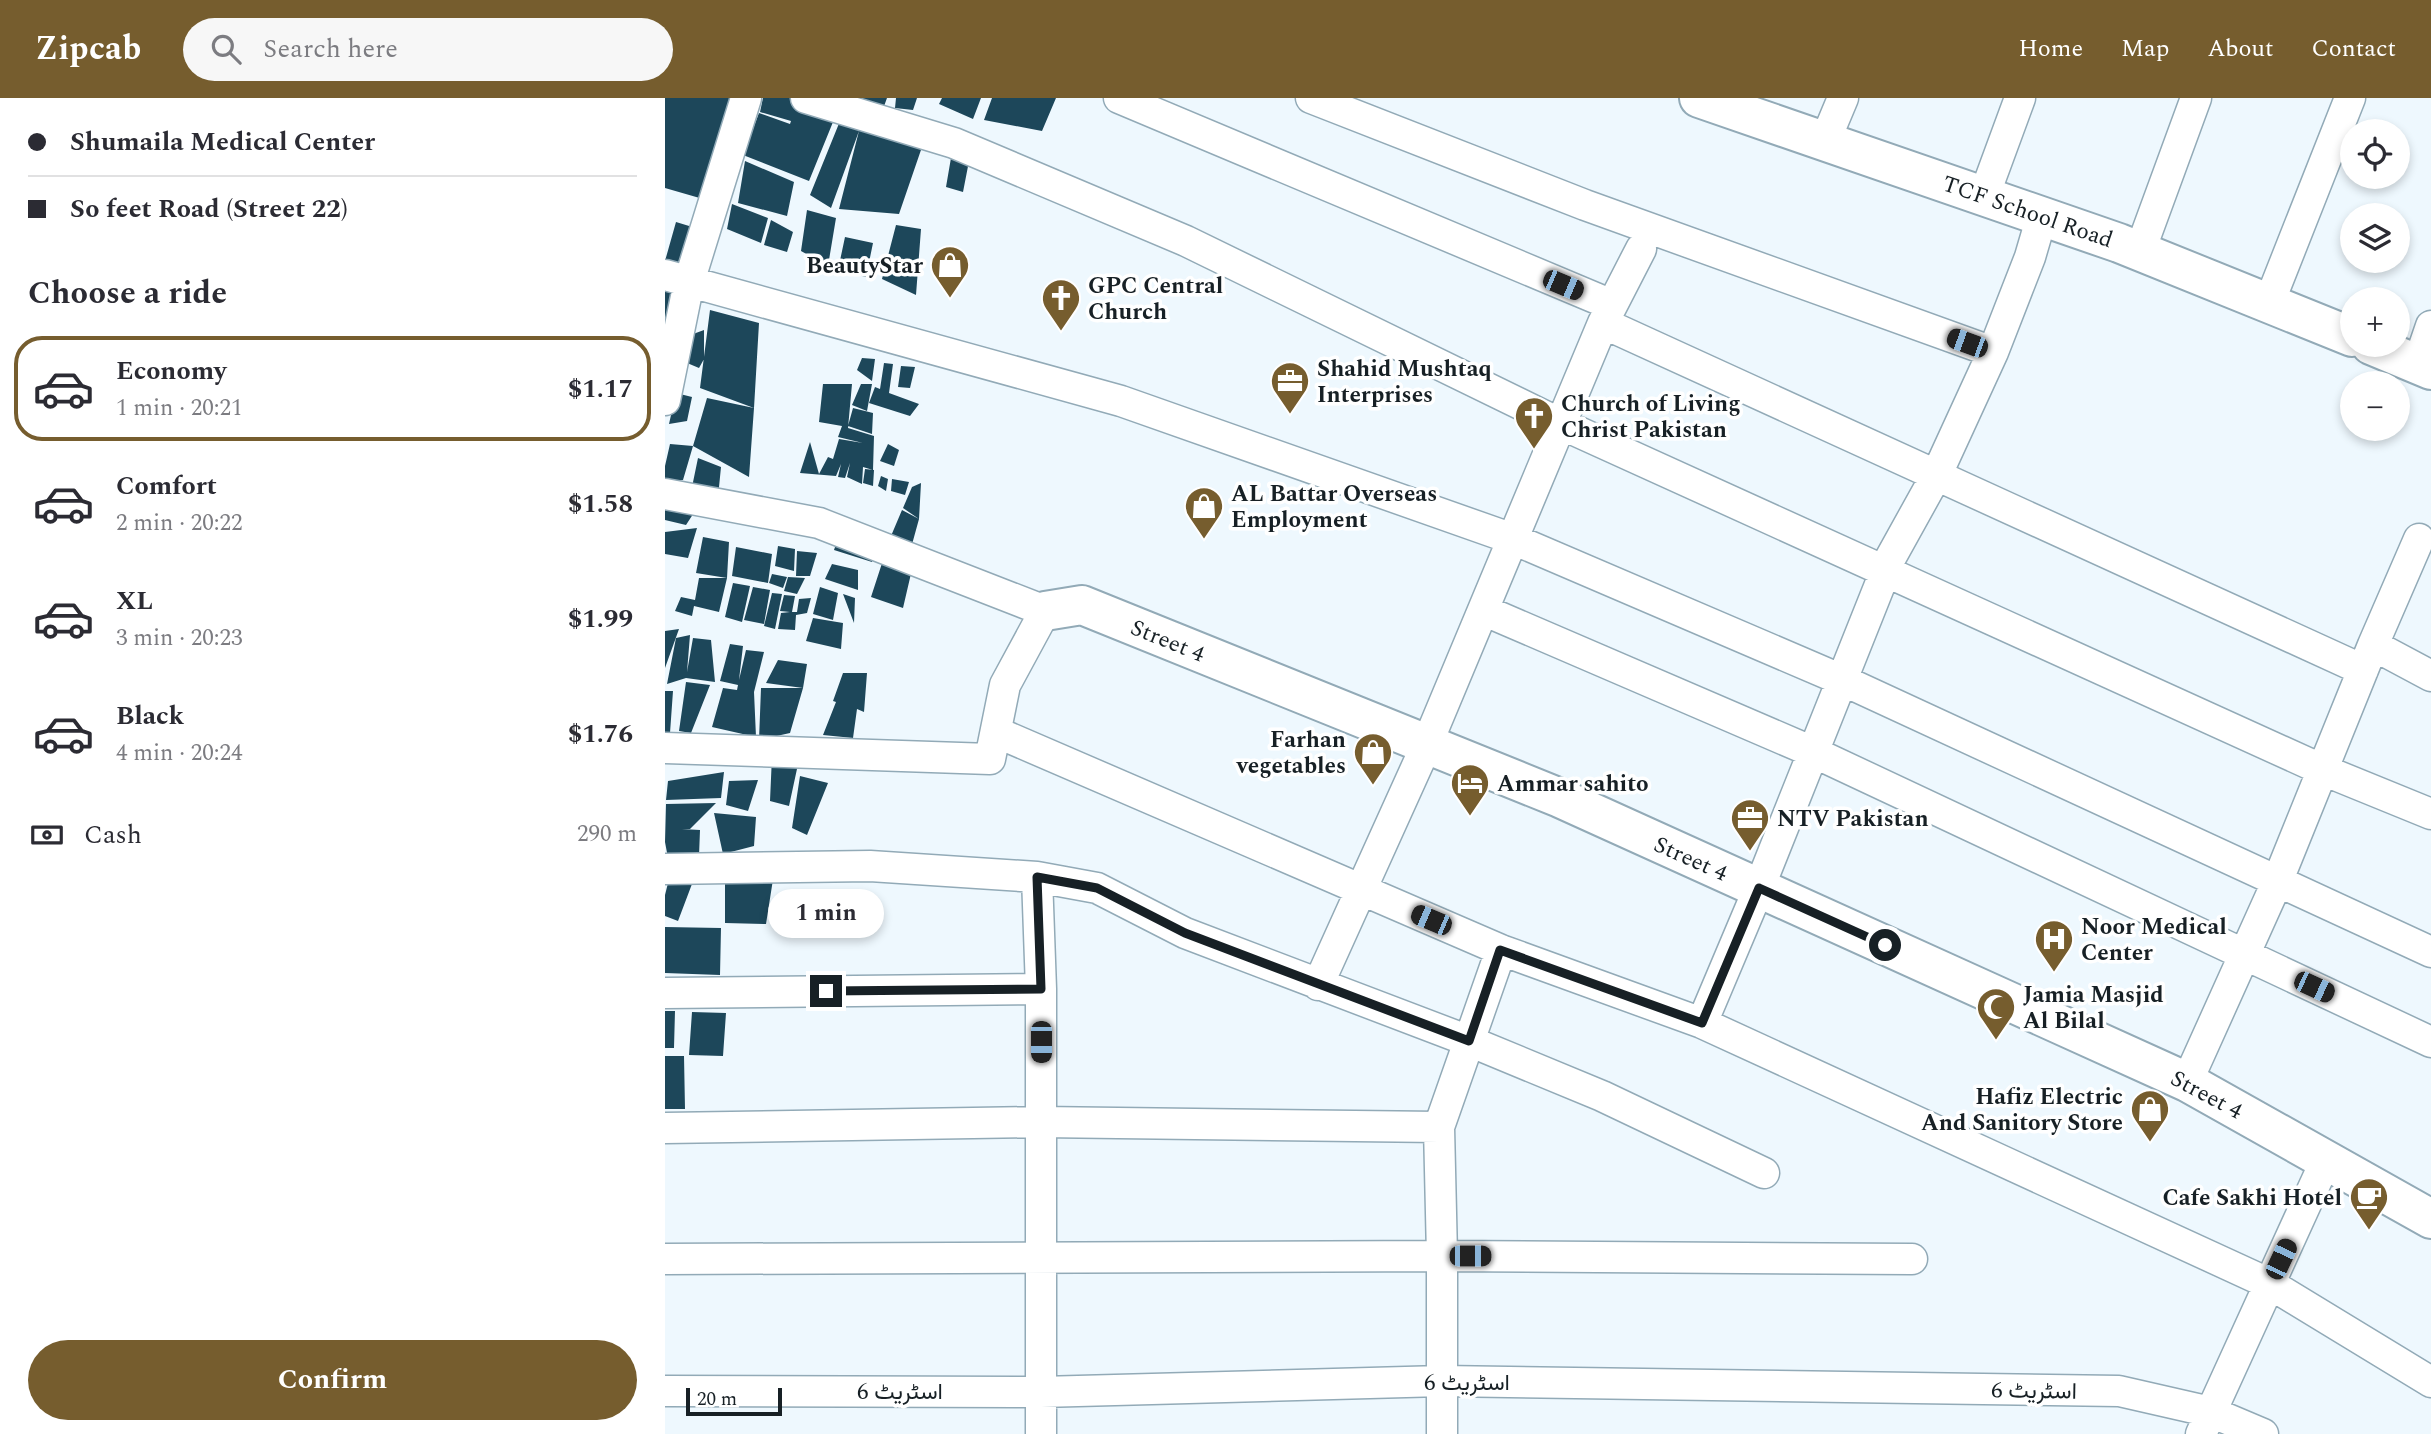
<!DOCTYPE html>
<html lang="en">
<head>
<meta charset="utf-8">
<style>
  :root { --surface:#fff; --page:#f7f7f7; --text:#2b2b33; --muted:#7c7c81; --line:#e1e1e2; --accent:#765d2e }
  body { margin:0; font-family:Spectral,Vazirmatn,serif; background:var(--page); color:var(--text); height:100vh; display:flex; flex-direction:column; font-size:26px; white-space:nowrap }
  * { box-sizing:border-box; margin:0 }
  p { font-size:23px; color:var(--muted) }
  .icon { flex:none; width:38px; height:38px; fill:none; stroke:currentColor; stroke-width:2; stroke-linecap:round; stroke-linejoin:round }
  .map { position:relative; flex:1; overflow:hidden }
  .sheet { display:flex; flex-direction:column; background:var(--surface); width:665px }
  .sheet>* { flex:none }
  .hud { display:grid; align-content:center; height:154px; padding:0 28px; background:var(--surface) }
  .fabs { position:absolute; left:1675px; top:21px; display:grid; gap:14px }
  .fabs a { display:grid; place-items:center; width:70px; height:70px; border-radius:50%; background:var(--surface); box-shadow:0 4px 10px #0003; font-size:35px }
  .scale { position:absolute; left:21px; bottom:18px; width:96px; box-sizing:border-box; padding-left:7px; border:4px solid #172025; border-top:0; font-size:19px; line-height:24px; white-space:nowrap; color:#172025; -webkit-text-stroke:5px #fff; paint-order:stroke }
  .end { position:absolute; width:32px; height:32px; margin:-16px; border:9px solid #172025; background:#fff; box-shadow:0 0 0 4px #fff }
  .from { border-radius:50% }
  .bubble { position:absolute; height:49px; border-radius:24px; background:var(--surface); box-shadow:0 4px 10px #0003; font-size:23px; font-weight:700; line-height:49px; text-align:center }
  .car { position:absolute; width:21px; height:42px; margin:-21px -10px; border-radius:9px; box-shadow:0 0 5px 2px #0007; background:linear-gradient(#222 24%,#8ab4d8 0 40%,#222 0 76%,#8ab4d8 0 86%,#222 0) }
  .hud b { display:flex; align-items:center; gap:24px; height:66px; font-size:26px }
  .hud b+b { border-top:2px solid var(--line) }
  .hud i { width:18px; height:18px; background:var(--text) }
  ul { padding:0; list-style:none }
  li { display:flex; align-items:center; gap:21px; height:105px; margin:0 14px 10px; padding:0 14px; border:4px solid transparent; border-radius:28px }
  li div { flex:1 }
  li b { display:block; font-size:26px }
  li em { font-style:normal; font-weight:700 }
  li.on { border-color:var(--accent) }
  li>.icon { width:63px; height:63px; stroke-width:1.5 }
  h2 { padding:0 28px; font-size:32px; line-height:84px }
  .pay { display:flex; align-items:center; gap:18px; height:77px; padding:0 28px; font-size:26px }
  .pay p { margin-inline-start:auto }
  .primary-button { display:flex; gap:14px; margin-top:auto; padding:14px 28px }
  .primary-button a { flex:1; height:80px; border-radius:42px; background:var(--accent); color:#fff; font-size:28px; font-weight:700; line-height:80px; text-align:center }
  header { display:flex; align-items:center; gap:42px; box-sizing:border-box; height:98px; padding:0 35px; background:var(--accent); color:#fff }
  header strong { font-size:33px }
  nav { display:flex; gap:38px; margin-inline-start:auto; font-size:24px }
  .search { width:490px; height:63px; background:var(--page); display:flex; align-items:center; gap:18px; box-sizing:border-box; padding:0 24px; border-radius:38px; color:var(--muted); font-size:26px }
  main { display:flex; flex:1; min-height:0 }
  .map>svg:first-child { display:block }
</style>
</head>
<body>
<header>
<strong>Zipcab</strong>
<div class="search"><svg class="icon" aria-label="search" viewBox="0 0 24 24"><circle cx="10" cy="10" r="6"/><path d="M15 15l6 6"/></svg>Search here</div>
<nav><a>Home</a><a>Map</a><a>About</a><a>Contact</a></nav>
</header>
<main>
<section class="sheet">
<div class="hud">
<b><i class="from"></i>Shumaila Medical Center</b>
<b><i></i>So feet Road (Street 22)</b>
</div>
<h2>Choose a ride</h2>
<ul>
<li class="on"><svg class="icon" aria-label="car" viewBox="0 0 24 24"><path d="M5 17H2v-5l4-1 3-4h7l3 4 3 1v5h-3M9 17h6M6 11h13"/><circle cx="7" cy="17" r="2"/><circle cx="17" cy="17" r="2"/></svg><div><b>Economy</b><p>1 min · 20:21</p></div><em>$1.17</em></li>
<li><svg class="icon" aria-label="car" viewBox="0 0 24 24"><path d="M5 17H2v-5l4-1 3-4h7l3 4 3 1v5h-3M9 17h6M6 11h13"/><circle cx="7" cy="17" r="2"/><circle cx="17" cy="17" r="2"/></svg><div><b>Comfort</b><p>2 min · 20:22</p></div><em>$1.58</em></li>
<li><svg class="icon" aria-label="car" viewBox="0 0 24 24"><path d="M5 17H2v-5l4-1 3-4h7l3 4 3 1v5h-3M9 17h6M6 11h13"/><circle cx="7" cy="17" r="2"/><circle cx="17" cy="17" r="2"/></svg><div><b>XL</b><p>3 min · 20:23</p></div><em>$1.99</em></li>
<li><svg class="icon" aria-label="car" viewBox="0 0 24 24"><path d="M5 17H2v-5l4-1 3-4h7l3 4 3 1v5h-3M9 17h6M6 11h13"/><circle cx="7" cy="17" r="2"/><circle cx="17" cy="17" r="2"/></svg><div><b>Black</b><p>4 min · 20:24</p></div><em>$1.76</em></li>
</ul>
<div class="pay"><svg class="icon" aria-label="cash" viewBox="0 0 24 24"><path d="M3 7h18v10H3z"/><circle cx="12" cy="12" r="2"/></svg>Cash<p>290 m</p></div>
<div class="primary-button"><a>Confirm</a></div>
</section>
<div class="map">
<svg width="1766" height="1336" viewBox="0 0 1766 1336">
  <rect width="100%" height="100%" fill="#eef8fe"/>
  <path fill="#1d475a" d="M0 0H76L45 103 0 90Z
    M98 0H134L135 12 168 24 144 83 78 57 94 15 125 26 126 23 95 14Z
    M196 0H222L218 11Z
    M231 0H252L248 12 230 10Z
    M277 0H316L308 21 274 6Z
    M327 0H391L377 33 319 22Z
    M175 23 257 49 234 116 174 111 194 33 166 110 145 97Z
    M287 54 305 58 298 94 281 89Z
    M80 63 129 84 122 118 73 105Z
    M67 106 103 120 96 145 62 131Z
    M142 112 171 120 163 168 136 153Z
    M106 122 128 134 122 154 99 147Z
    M11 124 34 131 21 170 0 163Z
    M231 127 256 131 251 197 217 181Z
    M180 139 208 145 201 179 173 172Z
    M0 181 14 186 0 237Z
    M45 212 94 225 89 310 35 290Z
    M39 232V261L34 270 15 262 20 239Z
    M197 260 210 261 207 283 192 272Z
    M219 265 228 266 224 295 254 306 245 318 204 305 210 289 215 291Z
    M236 268 250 269 245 290 233 289Z
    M158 286H187L183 330 209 338 208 372 198 369 197 386 182 379 185 365 180 380 173 379 176 366 171 378 135 375 145 344 154 376 163 359 168 361 174 341 198 345 173 339 177 328 154 324Z
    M196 286H207L202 313 187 307Z
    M11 295 27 299 22 323 4 326Z
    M42 300 89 310 84 379 28 348Z
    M188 310 208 315 207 336 183 328Z
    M5 346 28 348 18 382 0 384V368Z
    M223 346 234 352 229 368 215 363Z
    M33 360 56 369 53 399 27 389Z
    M200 371 209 372 208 388 198 385Z
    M216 378 223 381 221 393 213 388Z
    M227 381 244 384 240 397 226 393Z
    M256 385 254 421 246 450 226 438 237 412 254 421 238 410 247 389Z
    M0 403 32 410 21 427 0 422Z
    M32 430 23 460 0 456V434Z
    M38 439 64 444 62 480 54 514 29 508 27 518 10 513 16 499 30 502 34 480H62L31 475Z
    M173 440 209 449 207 464 169 452Z
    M113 448 130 451 129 473 110 468Z
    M71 449 107 456 103 485 67 478Z
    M132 453 152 455 145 478H131Z
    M220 456 248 467 238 510 206 499Z
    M167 466 193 472V492L160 481Z
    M107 476 122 479 118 490 104 485Z
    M123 479 140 480 132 496 119 493Z
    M68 485 85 488 77 524 60 519Z
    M88 489 105 492 99 526 79 522Z
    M155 489 173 495 168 522 148 516Z
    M107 495 117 496 110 531 99 528Z
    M178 496 190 500 189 525Z
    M119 497 130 498 127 514H132L134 501 146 500 142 515 131 517 130 532 113 531 116 515 125 514 115 513Z
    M148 520 178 525 176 551 141 543Z
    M14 531 0 570V533Z
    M25 537 22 574 28 540 46 542 50 584 21 580 2 586 11 540Z
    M65 546 78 548 74 582 81 552 99 554 89 594 91 639 47 629 58 590 72 592 73 587 55 583Z
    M113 562 142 566 138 590 125 635 94 642 96 590H138L101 585Z
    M178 575H202L199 614 192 611 188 640 158 637 171 604 168 603Z
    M21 584 45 587 26 635 14 633Z
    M0 593H8L5 635H0Z
    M135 657 124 708 105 703 107 658Z
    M59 674 56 700 1 702 3 683Z
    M135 678 163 685 142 737 127 730Z
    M93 682 83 713 61 707 64 683Z
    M51 705 25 731H17L35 732 34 758 3 760 0 744 1 706Z
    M49 715 91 719 89 748 58 756Z
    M109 775 101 826 60 825V779Z
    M5 777 30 778 13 823 0 818V797Z
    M0 829 56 830 55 877 0 875Z
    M0 913H10L9 950H0Z
    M27 914 61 915 58 958 24 957Z
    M0 958H19L20 1011H0Z"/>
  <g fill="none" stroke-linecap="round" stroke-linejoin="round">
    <g stroke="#92aab7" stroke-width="33">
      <path id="street" d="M141 0 289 45 521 143 896 326 1658 672 1766 716
        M454 0 947 207
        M646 0 920 107 1328 254
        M1160 43 1178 0
        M1319 98 1355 0
        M1475 153 1531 0
        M0 177 456 303 848 441 1177 582 1766 854
        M1604 205 1685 0
        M938 225 1698 572
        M1753 266 1766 228
        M0 302 24 184 81 0
        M0 396 154 425 380 513 340 587 325 661 0 650
        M818 512 1148 654 1766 944
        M1708 547 1766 578
        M331 634 836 852 1037 925 1605 1186 1766 1284
        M0 771 205 768 372 779 432 790 520 835 804 943 937 998 1099 1075
        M372 779 376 891V1336
        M653 887 762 646 938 225 976 151
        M0 895 376 891
        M1037 925 1094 790 1226 459 1272 376 1328 254 1365 159 1377 118
        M1522 984 1613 782 1708 547 1754 441
        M0 1030 376 1024 774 1029
        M0 1161 777 1158 1247 1161
        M0 1293 376 1294 777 1283 1454 1293 1546 1314 1598 1336
        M777 1336V1158L774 1029 836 852
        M1536 1336 1661 1062"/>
    </g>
    <g stroke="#92aab7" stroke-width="42">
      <path id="secondary" d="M1034 0 1454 145 1687 239
        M1706 247 1766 272
        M380 513 417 507 895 700 1522 984 1766 1121"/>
    </g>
    <use href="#street" stroke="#fff" stroke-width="30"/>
    <use href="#secondary" stroke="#fff" stroke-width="38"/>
  </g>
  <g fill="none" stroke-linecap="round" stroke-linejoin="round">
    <path stroke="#172025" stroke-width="9" d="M161 893 376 891 372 779 432 790 520 835 804 943 835 852 1037 925 1094 790 1220 847"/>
  </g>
  <defs>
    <g id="shop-pin" transform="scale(2.0125)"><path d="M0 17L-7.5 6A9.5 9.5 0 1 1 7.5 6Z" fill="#765d2e" stroke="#fff"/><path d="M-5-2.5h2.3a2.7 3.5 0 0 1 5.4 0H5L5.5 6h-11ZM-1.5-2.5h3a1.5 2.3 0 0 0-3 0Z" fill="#fff"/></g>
    <g id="church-pin" transform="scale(2.0125)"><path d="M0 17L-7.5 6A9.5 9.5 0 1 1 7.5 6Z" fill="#765d2e" stroke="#fff"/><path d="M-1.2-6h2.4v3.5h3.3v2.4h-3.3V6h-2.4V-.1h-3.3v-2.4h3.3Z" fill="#fff"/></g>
    <g id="office-pin" transform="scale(2.0125)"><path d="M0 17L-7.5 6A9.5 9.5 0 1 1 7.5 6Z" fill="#765d2e" stroke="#fff"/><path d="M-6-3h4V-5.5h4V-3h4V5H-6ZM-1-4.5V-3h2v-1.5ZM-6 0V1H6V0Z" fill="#fff"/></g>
    <g id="hotel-pin" transform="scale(2.0125)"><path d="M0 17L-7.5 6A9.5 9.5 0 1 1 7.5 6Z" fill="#765d2e" stroke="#fff"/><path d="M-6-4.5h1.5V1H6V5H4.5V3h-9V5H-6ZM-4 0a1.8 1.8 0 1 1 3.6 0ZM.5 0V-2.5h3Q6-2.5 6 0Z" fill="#fff"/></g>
    <g id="hospital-pin" transform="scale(2.0125)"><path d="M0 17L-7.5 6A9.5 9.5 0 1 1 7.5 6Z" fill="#765d2e" stroke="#fff"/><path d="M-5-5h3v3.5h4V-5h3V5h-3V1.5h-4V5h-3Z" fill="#fff"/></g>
    <g id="mosque-pin" transform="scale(2.0125)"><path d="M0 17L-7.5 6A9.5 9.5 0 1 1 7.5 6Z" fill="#765d2e" stroke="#fff"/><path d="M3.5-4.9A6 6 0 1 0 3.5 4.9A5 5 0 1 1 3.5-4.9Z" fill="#fff"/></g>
    <g id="cafe-pin" transform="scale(2.0125)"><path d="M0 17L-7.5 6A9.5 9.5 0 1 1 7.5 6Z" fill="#765d2e" stroke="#fff"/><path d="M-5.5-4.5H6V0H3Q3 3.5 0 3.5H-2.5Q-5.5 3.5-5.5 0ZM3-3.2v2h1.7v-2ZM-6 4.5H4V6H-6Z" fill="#fff"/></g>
  </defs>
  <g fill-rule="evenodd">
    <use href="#shop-pin" x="285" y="167"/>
    <use href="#church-pin" x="396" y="200"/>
    <use href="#office-pin" x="625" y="283"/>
    <use href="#church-pin" x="869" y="318"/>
    <use href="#shop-pin" x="539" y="408"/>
    <use href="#shop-pin" x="708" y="654"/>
    <use href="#hotel-pin" x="805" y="685"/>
    <use href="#office-pin" x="1085" y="720"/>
    <use href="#hospital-pin" x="1389" y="841"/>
    <use href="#mosque-pin" x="1331" y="909"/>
    <use href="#shop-pin" x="1485" y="1011"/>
    <use href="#cafe-pin" x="1704" y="1099"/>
  </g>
  <g text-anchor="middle" stroke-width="7" stroke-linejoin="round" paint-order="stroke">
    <g font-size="23" fill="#172025" stroke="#fff">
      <text transform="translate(1363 113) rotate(19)" y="8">TCF School Road</text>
      <text transform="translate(503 542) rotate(22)" y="8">Street 4</text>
      <text transform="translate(1026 760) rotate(24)" y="8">Street 4</text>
      <text transform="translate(1542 996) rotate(28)" y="8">Street 4</text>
      <text x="802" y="1292">اسٹریٹ 6</text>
      <text transform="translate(1369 1292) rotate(1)" y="8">اسٹریٹ 6</text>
      <text x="235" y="1301">اسٹریٹ 6</text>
    </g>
    <g font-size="23" font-weight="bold" fill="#172025" stroke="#fff" text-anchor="start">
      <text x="258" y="175" text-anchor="end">BeautyStar</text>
      <text x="423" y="195">GPC Central<tspan x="423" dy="26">Church</tspan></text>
      <text x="652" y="278">Shahid Mushtaq<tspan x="652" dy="26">Interprises</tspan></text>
      <text x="896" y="313">Church of Living<tspan x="896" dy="26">Christ Pakistan</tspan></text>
      <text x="566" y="403">AL Battar Overseas<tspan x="566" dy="26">Employment</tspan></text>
      <text x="681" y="649" text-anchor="end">Farhan<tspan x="681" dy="26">vegetables</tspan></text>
      <text x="832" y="693">Ammar sahito</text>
      <text x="1112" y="728">NTV Pakistan</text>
      <text x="1416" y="836">Noor Medical<tspan x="1416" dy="26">Center</tspan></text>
      <text x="1358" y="904">Jamia Masjid<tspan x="1358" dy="26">Al Bilal</tspan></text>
      <text x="1458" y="1006" text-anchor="end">Hafiz Electric<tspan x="1458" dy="26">And Sanitory Store</tspan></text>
      <text x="1677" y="1107" text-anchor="end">Cafe Sakhi Hotel</text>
    </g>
  </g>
</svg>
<div class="fabs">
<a><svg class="icon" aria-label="locate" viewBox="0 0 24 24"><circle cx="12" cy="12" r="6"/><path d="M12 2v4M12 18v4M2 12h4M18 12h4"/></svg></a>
<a><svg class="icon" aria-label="layers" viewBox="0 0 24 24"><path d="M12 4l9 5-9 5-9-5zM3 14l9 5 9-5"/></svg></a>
<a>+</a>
<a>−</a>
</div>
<div class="scale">20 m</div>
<i class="end from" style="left:1220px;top:847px"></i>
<i class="end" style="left:161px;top:893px"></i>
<div class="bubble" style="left:103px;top:791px;width:116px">1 min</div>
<i class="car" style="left:898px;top:187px;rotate:113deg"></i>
<i class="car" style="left:1302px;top:245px;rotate:290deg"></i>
<i class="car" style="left:766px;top:822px;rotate:293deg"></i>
<i class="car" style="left:1649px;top:889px;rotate:115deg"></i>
<i class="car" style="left:376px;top:944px;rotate:180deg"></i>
<i class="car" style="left:805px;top:1158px;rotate:90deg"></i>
<i class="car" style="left:1616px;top:1161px;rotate:25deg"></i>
</div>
</main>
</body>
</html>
